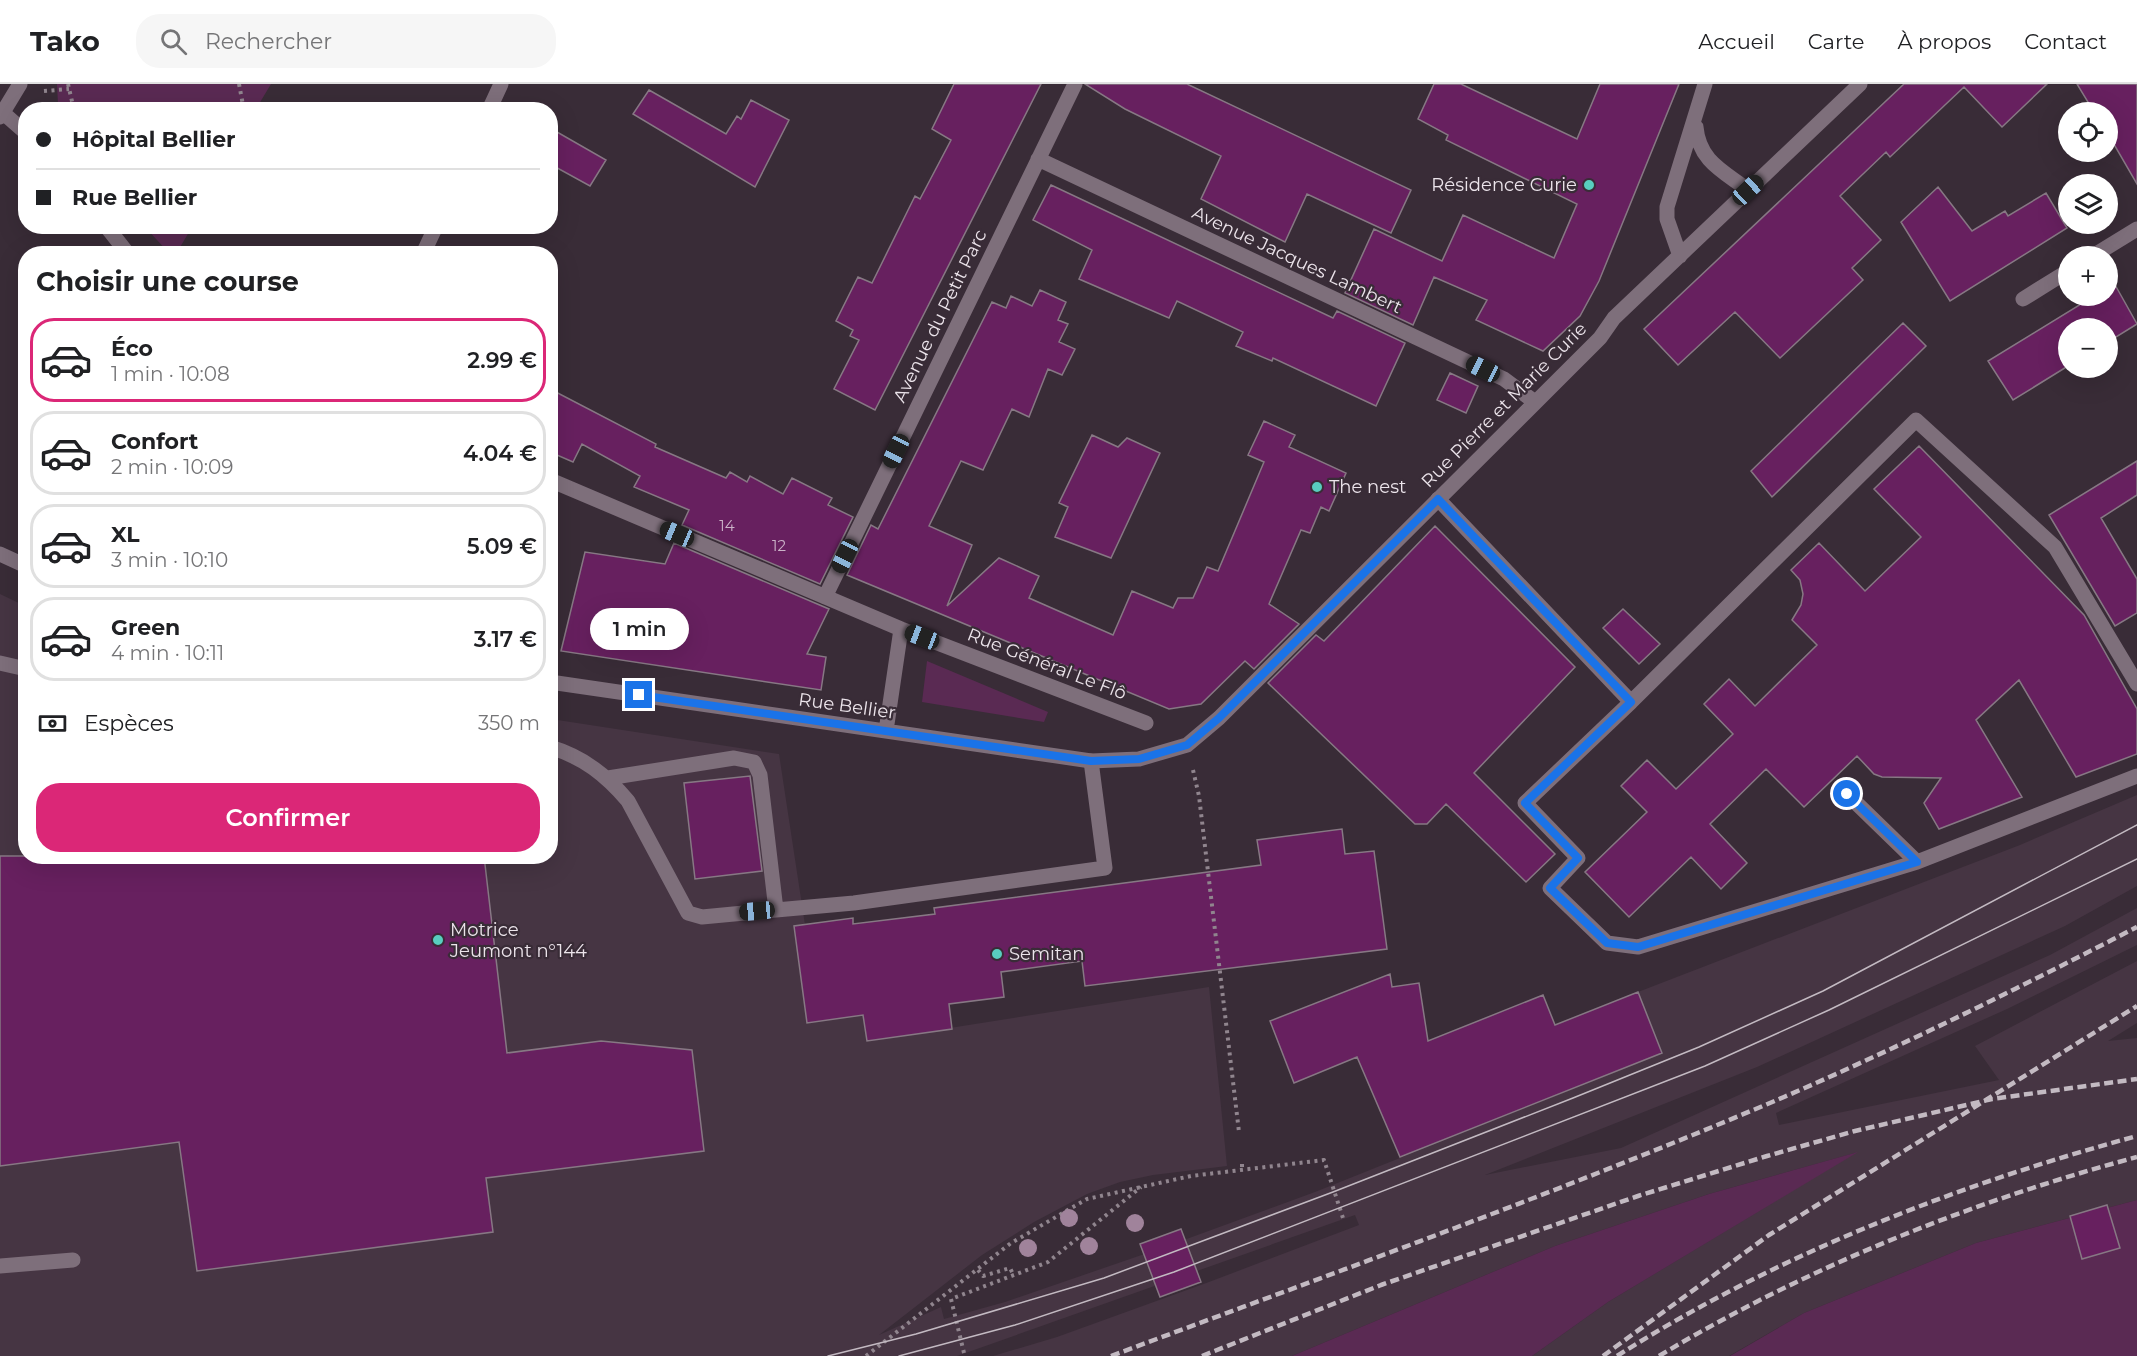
<!DOCTYPE html>
<html lang="fr">
<head>
<meta charset="utf-8">
<style>
  :root { --surface:#fff; --page:#f6f6f6; --text:#202124; --muted:#757577; --line:#e0e0e0; --accent:#db2777 }
  body { margin:0; font-family:Montserrat,sans-serif; background:var(--page); color:var(--text); height:100vh; display:flex; flex-direction:column; font-size:22px; white-space:nowrap }
  * { box-sizing:border-box; margin:0 }
  p { font-size:20px; color:var(--muted) }
  .icon { flex:none; width:33px; height:33px; fill:none; stroke:currentColor; stroke-width:2; stroke-linecap:round; stroke-linejoin:round }
  .map { position:relative; flex:1; overflow:hidden }
  .drawer { position:absolute; left:18px; top:162px; width:540px; height:618px; display:flex; flex-direction:column; background:var(--surface); border-radius:24px; box-shadow:0 6px 24px #0002 }
  .drawer>* { flex:none }
  .top-card { position:absolute; left:18px; top:18px; width:540px; height:132px; border-radius:24px; box-shadow:0 6px 24px #0002; display:grid; align-content:center; height:132px; padding:0 18px; background:var(--surface) }
  .buttons { position:absolute; left:2058px; top:18px; display:grid; gap:12px }
  .buttons a { display:grid; place-items:center; width:60px; height:60px; border-radius:50%; background:var(--surface); box-shadow:0 6px 24px #0002; font-size:30px }
  .end { position:absolute; width:27px; height:27px; margin:-14px; border:8px solid #1a73e8; background:#fff; box-shadow:0 0 0 3px #fff }
  .from { border-radius:50% }
  .bubble { position:absolute; height:42px; border-radius:21px; background:var(--surface); box-shadow:0 6px 24px #0002; font-size:20px; font-weight:600; line-height:42px; text-align:center }
  .car { position:absolute; width:18px; height:36px; margin:-18px -9px; border-radius:8px; box-shadow:0 0 4px 2px #0007; background:linear-gradient(#222 24%,#8ab4d8 0 40%,#222 0 76%,#8ab4d8 0 86%,#222 0) }
  .top-card b { display:flex; align-items:center; gap:21px; height:57px; font-size:22px }
  .top-card b+b { border-top:2px solid var(--line) }
  .top-card i { width:15px; height:15px; background:var(--text) }
  ul { padding:0; list-style:none }
  li { display:flex; align-items:center; gap:18px; height:84px; margin:0 12px 9px; padding:0 6px; border:3px solid var(--line); border-radius:24px }
  li div { flex:1 }
  li b { display:block; font-size:22px }
  li em { font-style:normal; font-weight:600 }
  li.current { border-color:var(--accent) }
  li>.icon { width:54px; height:54px; stroke-width:1.5 }
  h2 { padding:0 18px; font-size:27px; line-height:72px }
  .pay { display:flex; align-items:center; gap:15px; height:66px; padding:0 18px; font-size:22px }
  .pay p { margin-inline-start:auto }
  .action { display:flex; gap:12px; margin-top:auto; padding:12px 18px }
  .action a { flex:1; height:69px; border-radius:24px; background:var(--accent); color:#fff; font-size:24px; font-weight:600; line-height:69px; text-align:center }
  header { display:flex; align-items:center; gap:36px; box-sizing:border-box; height:84px; padding:0 30px; background:var(--surface); border-bottom:2px solid var(--line) }
  header strong { font-size:28px }
  nav { display:flex; gap:33px; margin-inline-start:auto; font-size:21px }
  .search { width:420px; height:54px; background:var(--page); display:flex; align-items:center; gap:15px; box-sizing:border-box; padding:0 21px; border-radius:24px; color:var(--muted); font-size:22px }
  .map>svg:first-child { display:block }
</style>
</head>
<body>
<header>
<strong>Tako</strong>
<div class="search"><svg class="icon" aria-label="search" viewBox="0 0 24 24"><circle cx="10" cy="10" r="6"/><path d="M15 15l6 6"/></svg>Rechercher</div>
<nav><a>Accueil</a><a>Carte</a><a>À propos</a><a>Contact</a></nav>
</header>
<div class="map">
<svg width="2137" height="1272" viewBox="0 0 2137 1272">
  <rect width="100%" height="100%" fill="#392c37"/>
  <path fill="#463543" d="M0 510 25 522 26 772H550L551 635 779 670 805 841 794 842 807 939 863 931 867 957 1209 903 1227 1082 1153 1091 1120 1098 1087 1110 1034 1138 982 1171 879 1251 941 1223 944 1235 1005 1218 1162 1164 1315 1108 1662 969 1638 908 2020 761 2137 711V802L2065 842 1757 983 1485 1091 1621 1064 2050 871 2137 824V861L2007 925 1776 1029 1779 1041 1999 996 1975 962 2137 877V939L2108 957 2137 954V1116L1976 1159 1804 1229 1729 1272H1532L1608 1218 1855 1069 1709 1110 1555 1162 1292 1272H993L1057 1253 1209 1198 1359 1141 1355 1131 957 1272H0Z"/>
  <path fill="#5a2a53" d="M57 0H271L256 25H54L58 20Z
    M145 143H192L176 170 169 169Z
    M927 577 1048 628 1044 638 922 618Z
    M1858 1068 1608 1218 1532 1272H1292L1555 1162 1709 1110Z
    M2137 1116V1272H1730L1804 1229 1976 1159Z"/>
  <path fill="#67205f" stroke="#877884" stroke-width="1.5" d="M954 0H1041L875 326 834 305 859 256 850 252 853 246 836 237 858 193 872 199 915 112 920 115 951 56 932 45Z
    M1085 0H1187L1411 106 1391 149 1307 110 1285 158 1201 115 1221 72 1125 25Z
    M1434 0H1461L1577 55 1600 0H1679L1599 197 1580 232 1543 267 1476 236 1487 216 1434 193 1413 241 1345 209 1374 145 1442 177 1463 131 1554 174 1577 120 1446 56 1448 51 1418 35Z
    M1904 0H2047L2002 43 1964 3 1890 73 1886 68 1840 112 1881 156 1852 184 1863 196 1780 274 1735 228 1678 281 1644 245Z
    M2077 0H2137V100L2108 50V28H2094Z
    M649 6 726 50 737 32 741 35 751 16 789 36 755 103 633 30Z
    M550 44 606 76 590 102 550 80Z
    M1051 101 1333 234 1337 227 1405 259 1376 322 1273 274 1272 277 1236 262 1243 248 1177 217 1169 234 1079 195 1092 166 1033 136Z
    M1938 103 1972 147 2005 127 2008 132 2046 109 2067 144 1950 217 1901 138Z
    M2114 199 2137 240 2108 258V244H2068V282L2013 316 1988 277 2094 212H2108V203Z
    M1040 206 1066 218 1058 236 1068 240 1059 258 1075 265 1062 291 1048 285 1029 333 1012 325 983 386 961 377 929 442 972 461 947 522 999 474 1039 492 1029 514 1113 551 1132 507 1173 524 1178 514H1193L1207 483 1218 487 1264 378 1248 371 1264 337 1295 351 1289 363 1346 389 1329 427 1321 423 1310 449 1301 446 1269 520 1299 540 1254 585 1245 577 1201 620 1169 625 847 491 871 441 878 445 992 218 1006 224 1011 212 1032 222Z
    M1903 239 1926 262 1772 413 1751 387Z
    M1450 289 1478 302 1466 329 1437 316Z
    M550 305 656 360 655 363 726 394 730 388 747 398 750 392 783 410 792 394 832 414 828 421 853 433 820 500 682 441 689 426 634 403 640 392 582 360 573 378 550 368Z
    M1092 351 1118 363 1127 354 1160 369 1111 474 1055 453 1068 423 1059 419Z
    M1919 362 2084 531 2137 625V670L2076 693 2019 596 1976 636 2022 713 1939 745 1924 719 1941 694 1882 693 1874 690 1857 672 1804 723 1766 685 1710 740 1747 779 1721 805 1691 773 1629 833 1585 788 1647 728 1621 702 1647 676 1676 705 1733 650 1704 620 1729 595 1755 622 1817 561 1792 536 1801 521 1803 510 1800 496 1791 486 1819 459 1865 507 1921 453 1874 405Z
    M2137 377V411L2101 434 2137 495V529L2115 542 2049 431Z
    M1435 442 1575 583 1474 689 1555 770 1526 798 1446 720 1427 740H1415L1268 599 1316 551 1324 557Z
    M674 459 829 525 807 570 826 573 821 606 561 567 585 468 665 480Z
    M1623 525 1660 560 1639 580 1603 544Z
    M750 692 762 787 695 795 684 699Z
    M1342 745 1345 770 1374 767 1387 865 1085 902 1082 877 1001 888 1004 913 949 920 952 945 867 957 863 931 807 939 794 842 853 834V840L935 830 934 824 1261 781 1257 756Z
    M0 772H484L507 969 601 957 692 966 704 1067 486 1094 493 1148 197 1187 179 1058 0 1082Z
    M1390 890 1392 903 1419 899 1428 957 1543 911 1555 941 1638 908 1662 969 1400 1073 1357 973 1294 999 1270 937Z
    M2107 1121 2120 1164 2082 1175 2070 1132Z
    M1181 1145 1201 1198 1160 1213 1140 1160Z"/>
  <g fill="none" stroke-linecap="round" stroke-linejoin="round">
    <path stroke="#90858e" stroke-width="4" stroke-dasharray="3 4.5" stroke-linecap="butt" d="M68 0 74 26
      M44 7 69 5
      M217 26 243 21 239 0
      M1193 686 1199 712 1239 1048
      M1242 1080V1087
      M978 1186 983 1192 1010 1184 1014 1192
      M964 1269 951 1215 1048 1178 1141 1103
      M866 1272 1011 1159 1087 1115 1191 1092 1324 1076 1343 1134"/>
    <path stroke="#7e6f7b" stroke-width="15" d="M1438 415 1631 618 1525 719 1578 774 1550 804 1607 859 1638 863 1917 778
      M0 579 26 585
      M1631 618 1916 336 2055 463 2137 600
      M550 663C583 673 606 691 628 717L688 829 702 833 776 826 760 691 754 678 734 674 608 694
      M1847 710 1917 778 2137 692
      M776 826 854 819 1105 784 1091 677
      M0 1182 73 1176"/>
    <path stroke="#7e6f7b" stroke-width="15" d="M0 26 26 49
      M489 26 501 0
      M0 33 20 0
      M1696 43C1699 77 1723 87 1748 106
      M1038 75 1504 295 1535 318
      M106 142 128 170
      M423 170 436 142
      M1680 172 1667 135V123L1705 0
      M2093 172 2137 145
      M2023 215 2068 187
      M550 396 901 545 1146 639
      M0 470 26 482
      M825 513 1075 0
      M550 598 1091 677 1139 675 1187 661 1219 634 1600 254 1614 234 1860 0
      M886 647 901 545"/>
    <path stroke="#c3bac2" stroke-width="1.5" d="M828 1272 916 1250 1104 1194 1333 1108 1573 1014 1699 963 1823 907 2137 741
      M899 1272 1015 1241 1174 1188 1705 982 1829 926 2137 775"/>
    <path stroke="#c3bac2" stroke-width="4.5" stroke-dasharray="9 4.5" stroke-linecap="butt" d="M1111 1272C1336 1188 1563 1107 1784 1013 1904 961 2021 903 2137 843
      M1202 1272 1381 1201 1638 1112 1767 1072 1855 1047 1992 1015 2137 995
      M1603 1272 1769 1151 2137 922
      M1617 1272C1776 1171 1956 1101 2137 1052
      M1659 1272C1807 1183 1970 1118 2137 1073"/>
  </g>
  <g fill="#a0839b">
    <circle cx="1069" cy="1134" r="9"/>
    <circle cx="1135" cy="1139" r="9"/>
    <circle cx="1089" cy="1162" r="9"/>
    <circle cx="1028" cy="1164" r="9"/>
  </g>
  <g fill="none" stroke-linecap="round" stroke-linejoin="round">
    <path stroke="#1a73e8" stroke-width="8" d="M639 611 1091 677 1139 675 1187 661 1219 634 1438 415 1631 618 1525 719 1578 774 1550 804 1607 859 1638 863 1917 778 1847 710"/>
  </g>
  <g fill="#58cebf" stroke="#392c37" stroke-width="2">
    <circle cx="1589" cy="101" r="6"/>
    <circle cx="1317" cy="403" r="6"/>
    <circle cx="438" cy="856" r="6"/>
    <circle cx="997" cy="870" r="6"/>
  </g>
  <g text-anchor="middle" stroke-width="4.5" stroke-linejoin="round" paint-order="stroke">
    <g font-size="15" fill="#cbb3c8">
      <text x="727" y="447">14</text>
      <text x="779" y="467">12</text>
    </g>
    <g font-size="18" fill="#ece4eb" stroke="#392c37" text-anchor="start">
      <text x="1577" y="107" text-anchor="end">Résidence Curie</text>
      <text x="1329" y="409">The nest</text>
      <text x="450" y="852">Motrice<tspan x="450" dy="21">Jeumont n°144</tspan></text>
      <text x="1009" y="876">Semitan</text>
    </g>
    <g font-size="18" fill="#ece4eb" stroke="#392c37">
      <text transform="translate(1297 176) rotate(25)" y="6">Avenue Jacques Lambert</text>
      <text transform="translate(940 232) rotate(-64)" y="6">Avenue du Petit Parc</text>
      <text transform="translate(1504 321) rotate(-45)" y="6">Rue Pierre et Marie Curie</text>
      <text transform="translate(1047 580) rotate(21)" y="6">Rue Général Le Flô</text>
      <text transform="translate(847 622) rotate(8)" y="6">Rue Bellier</text>
    </g>
  </g>
</svg>
<div class="buttons">
<a><svg class="icon" aria-label="locate" viewBox="0 0 24 24"><circle cx="12" cy="12" r="6"/><path d="M12 2v4M12 18v4M2 12h4M18 12h4"/></svg></a>
<a><svg class="icon" aria-label="layers" viewBox="0 0 24 24"><path d="M12 4l9 5-9 5-9-5zM3 14l9 5 9-5"/></svg></a>
<a>+</a>
<a>−</a>
</div>
<i class="end from" style="left:1847px;top:710px"></i>
<i class="end" style="left:639px;top:611px"></i>
<div class="bubble" style="left:590px;top:524px;width:99px">1 min</div>
<i class="car" style="left:1748px;top:106px;rotate:47deg"></i>
<i class="car" style="left:1483px;top:285px;rotate:296deg"></i>
<i class="car" style="left:896px;top:367px;rotate:206deg"></i>
<i class="car" style="left:677px;top:450px;rotate:293deg"></i>
<i class="car" style="left:845px;top:472px;rotate:206deg"></i>
<i class="car" style="left:922px;top:553px;rotate:291deg"></i>
<i class="car" style="left:757px;top:827px;rotate:265deg"></i>
<div class="top-card">
<b><i class="from"></i>Hôpital Bellier</b>
<b><i></i>Rue Bellier</b>
</div>
<section class="drawer">
<h2>Choisir une course</h2>
<ul>
<li class="current"><svg class="icon" aria-label="car" viewBox="0 0 24 24"><path d="M5 17H2v-5l4-1 3-4h7l3 4 3 1v5h-3M9 17h6M6 11h13"/><circle cx="7" cy="17" r="2"/><circle cx="17" cy="17" r="2"/></svg><div><b>Éco</b><p>1 min · 10:08</p></div><em>2.99 €</em></li>
<li><svg class="icon" aria-label="car" viewBox="0 0 24 24"><path d="M5 17H2v-5l4-1 3-4h7l3 4 3 1v5h-3M9 17h6M6 11h13"/><circle cx="7" cy="17" r="2"/><circle cx="17" cy="17" r="2"/></svg><div><b>Confort</b><p>2 min · 10:09</p></div><em>4.04 €</em></li>
<li><svg class="icon" aria-label="car" viewBox="0 0 24 24"><path d="M5 17H2v-5l4-1 3-4h7l3 4 3 1v5h-3M9 17h6M6 11h13"/><circle cx="7" cy="17" r="2"/><circle cx="17" cy="17" r="2"/></svg><div><b>XL</b><p>3 min · 10:10</p></div><em>5.09 €</em></li>
<li><svg class="icon" aria-label="car" viewBox="0 0 24 24"><path d="M5 17H2v-5l4-1 3-4h7l3 4 3 1v5h-3M9 17h6M6 11h13"/><circle cx="7" cy="17" r="2"/><circle cx="17" cy="17" r="2"/></svg><div><b>Green</b><p>4 min · 10:11</p></div><em>3.17 €</em></li>
</ul>
<div class="pay"><svg class="icon" aria-label="cash" viewBox="0 0 24 24"><path d="M3 7h18v10H3z"/><circle cx="12" cy="12" r="2"/></svg>Espèces<p>350 m</p></div>
<div class="action"><a>Confirmer</a></div>
</section>
</div>
</body>
</html>
